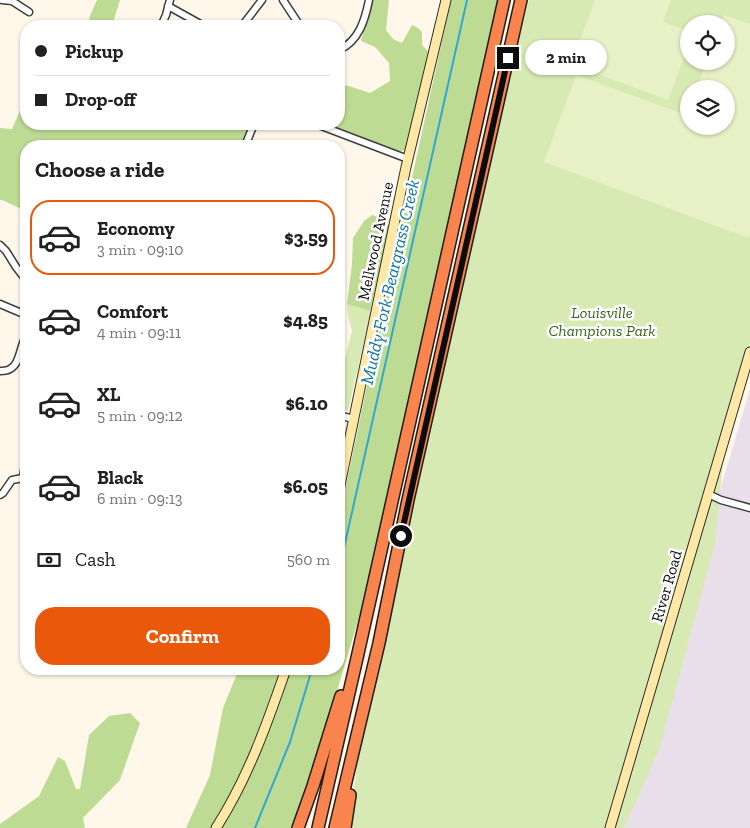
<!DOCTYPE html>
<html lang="en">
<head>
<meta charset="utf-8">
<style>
  :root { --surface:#fff; --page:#f6f6f6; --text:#202124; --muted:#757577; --line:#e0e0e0; --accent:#ea580c }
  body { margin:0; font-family:"Zilla Slab",serif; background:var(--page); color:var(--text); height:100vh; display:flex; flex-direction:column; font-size:19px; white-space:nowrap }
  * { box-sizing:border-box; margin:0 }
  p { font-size:16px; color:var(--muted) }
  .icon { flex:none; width:28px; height:28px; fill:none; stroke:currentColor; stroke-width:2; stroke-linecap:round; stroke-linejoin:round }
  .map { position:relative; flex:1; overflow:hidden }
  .sheet { position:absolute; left:20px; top:140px; width:325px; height:535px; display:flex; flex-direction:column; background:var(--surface); border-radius:20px; box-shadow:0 1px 4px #0004 }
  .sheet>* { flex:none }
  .banner { position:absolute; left:20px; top:20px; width:325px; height:110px; border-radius:20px; box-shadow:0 1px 4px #0004; display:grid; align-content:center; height:110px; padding:0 15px; background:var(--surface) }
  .controls { position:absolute; left:680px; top:15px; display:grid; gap:10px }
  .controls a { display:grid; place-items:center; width:55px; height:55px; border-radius:50%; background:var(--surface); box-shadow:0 1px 4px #0004; font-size:25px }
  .end { position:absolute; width:22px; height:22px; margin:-11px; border:6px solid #0c0c0c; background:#fff; box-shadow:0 0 0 2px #fff }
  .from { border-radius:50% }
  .bubble { position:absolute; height:35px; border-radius:18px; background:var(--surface); box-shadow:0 1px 4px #0004; font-size:16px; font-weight:700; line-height:35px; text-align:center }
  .banner b { display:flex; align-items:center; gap:18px; height:48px; font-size:19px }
  .banner b+b { border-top:1px solid var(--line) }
  .banner i { width:12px; height:12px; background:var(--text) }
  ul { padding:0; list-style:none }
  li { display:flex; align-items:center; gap:15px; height:75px; margin:0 10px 8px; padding:0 5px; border:2px solid transparent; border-radius:20px }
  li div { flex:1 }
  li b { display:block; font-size:19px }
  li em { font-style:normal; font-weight:700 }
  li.active { border-color:var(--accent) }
  li>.icon { width:45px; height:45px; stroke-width:1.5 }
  h2 { padding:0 15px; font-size:22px; line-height:60px }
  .pay { display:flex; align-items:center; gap:12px; height:55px; padding:0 15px; font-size:19px }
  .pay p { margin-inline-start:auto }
  .action { display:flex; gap:10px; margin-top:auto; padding:10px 15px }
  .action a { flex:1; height:58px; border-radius:20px; background:var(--accent); color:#fff; font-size:20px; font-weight:700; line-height:58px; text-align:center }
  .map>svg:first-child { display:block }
</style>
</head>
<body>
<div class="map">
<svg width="750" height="828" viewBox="0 0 750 828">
  <rect width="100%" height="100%" fill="#fff8ea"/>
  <path fill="#e8dfeb" d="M750 389V828H620Z"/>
  <path fill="#d7eab3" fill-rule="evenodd" d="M529 0H750V345L727 420 715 544 660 747 624 828H349L359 750 434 386ZM689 24H726V61H689ZM689 89H726V126H689Z
    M347 304 371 311 348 411 339 408V382L352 331 348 316Z"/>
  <path fill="#bddb92" d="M97 0H120L112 26H91L89 18Z
    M371 0H389L386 30 393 39 402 43 412 25 418 28 422 32V45L429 52 407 147C405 150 404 151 400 151 388 153 340 130 326 124H339V85L349 86 370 93 390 81 389 63 375 47 361 41Z
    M451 0H499L371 564 366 594 300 814 294 828H186L210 775 223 708 239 669H339V485L346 486 382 314Z
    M26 97V124H251L241 146H26V211L2 200H0V128L12 129Z
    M372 215 382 218 389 227 370 311 347 304 352 264 353 238 364 221Z
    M130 713 140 723 120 780 83 818 85 828H0V824L39 796 58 757 65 761 76 789H80L89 735 109 716Z"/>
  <path fill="#e8f1c5" d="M595 0H671L663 22 689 31V44L668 100 571 64Z
    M724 15 750 24V234L748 238 544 162 576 75 689 116V126H726V89H705L706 85 699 82 707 61H726V24H721Z"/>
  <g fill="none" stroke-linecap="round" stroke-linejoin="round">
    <path stroke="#32a8d1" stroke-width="2" d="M339 570 467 0
      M255 828 290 742 312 669"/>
    <g stroke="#3f3f3f" stroke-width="9">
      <path id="street" d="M2 0 12 1 29 12
        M283 0 300 26
        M168 6 204 26
        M161 26 166 15 170 0
        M242 26 262 0
        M339 50C359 41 365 20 369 0
        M316 124 408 159
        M245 146 254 124
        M0 245 6 251 16 267 26 280
        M0 304 26 315
        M0 371C21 372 18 350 26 336
        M339 415 353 419
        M708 494 721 500 750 508
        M0 495 3 493 12 480 23 478 26 458"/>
    </g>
    <g stroke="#2e2e2e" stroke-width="11">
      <path id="secondary" d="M339 490 406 167 446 0
        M216 828C248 778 267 724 286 669
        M610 828 750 352"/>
    </g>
    <g stroke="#1d1d1d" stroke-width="14">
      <path id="highway" d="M298 828 313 786 341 696
        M318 828 357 658 504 0
        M335 828 379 643 408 500 521 0
        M345 828 350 795"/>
    </g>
    <use href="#street" stroke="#fff" stroke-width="6"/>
    <use href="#secondary" stroke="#ffe8a5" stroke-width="9"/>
    <use href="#highway" stroke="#f9844e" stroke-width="11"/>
  </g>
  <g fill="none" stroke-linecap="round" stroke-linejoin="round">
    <path stroke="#0c0c0c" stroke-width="6" d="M401 536 508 58"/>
  </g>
  <g text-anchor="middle" stroke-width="5" stroke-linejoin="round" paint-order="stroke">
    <g font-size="16" fill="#0c0c0c" stroke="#fff">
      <text transform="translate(375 241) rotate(-78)" y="6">Mellwood Avenue</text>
      <text transform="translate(666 586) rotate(-74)" y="6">River Road</text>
    </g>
    <g font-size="16" font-style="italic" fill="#34651b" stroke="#fff">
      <text x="602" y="318">Louisville<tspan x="602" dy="18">Champions Park</tspan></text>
    </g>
    <g font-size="18" font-style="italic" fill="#1276a0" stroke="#fff">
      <text transform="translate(390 282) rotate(-77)" y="6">Muddy Fork Beargrass Creek</text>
    </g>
  </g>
</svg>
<div class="controls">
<a><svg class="icon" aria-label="locate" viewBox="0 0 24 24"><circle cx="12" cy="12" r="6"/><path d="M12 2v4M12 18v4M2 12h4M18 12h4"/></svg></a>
<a><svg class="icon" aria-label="layers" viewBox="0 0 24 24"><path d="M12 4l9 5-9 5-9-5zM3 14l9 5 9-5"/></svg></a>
</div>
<i class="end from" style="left:401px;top:536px"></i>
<i class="end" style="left:508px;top:58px"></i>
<div class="bubble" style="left:525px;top:40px;width:82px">2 min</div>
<div class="banner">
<b><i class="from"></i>Pickup</b>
<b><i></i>Drop-off</b>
</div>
<section class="sheet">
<h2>Choose a ride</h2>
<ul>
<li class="active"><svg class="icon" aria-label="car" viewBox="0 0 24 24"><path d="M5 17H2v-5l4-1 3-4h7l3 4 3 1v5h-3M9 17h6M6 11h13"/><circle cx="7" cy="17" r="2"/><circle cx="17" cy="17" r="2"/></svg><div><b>Economy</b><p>3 min · 09:10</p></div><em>$3.59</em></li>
<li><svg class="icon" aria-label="car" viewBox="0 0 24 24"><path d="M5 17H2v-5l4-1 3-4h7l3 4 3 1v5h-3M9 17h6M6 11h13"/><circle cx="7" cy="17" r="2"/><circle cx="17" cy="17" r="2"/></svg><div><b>Comfort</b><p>4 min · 09:11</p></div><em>$4.85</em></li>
<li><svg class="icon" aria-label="car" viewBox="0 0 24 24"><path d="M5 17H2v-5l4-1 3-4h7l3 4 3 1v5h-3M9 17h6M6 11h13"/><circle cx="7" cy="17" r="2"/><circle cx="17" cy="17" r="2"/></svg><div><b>XL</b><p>5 min · 09:12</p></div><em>$6.10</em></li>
<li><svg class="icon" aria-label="car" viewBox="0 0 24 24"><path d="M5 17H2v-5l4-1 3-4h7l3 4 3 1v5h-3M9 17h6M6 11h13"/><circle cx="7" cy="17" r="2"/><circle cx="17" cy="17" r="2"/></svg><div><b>Black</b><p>6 min · 09:13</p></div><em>$6.05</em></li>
</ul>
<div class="pay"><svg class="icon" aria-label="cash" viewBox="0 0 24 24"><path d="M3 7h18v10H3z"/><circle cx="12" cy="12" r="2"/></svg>Cash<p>560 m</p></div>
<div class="action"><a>Confirm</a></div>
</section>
</div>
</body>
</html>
